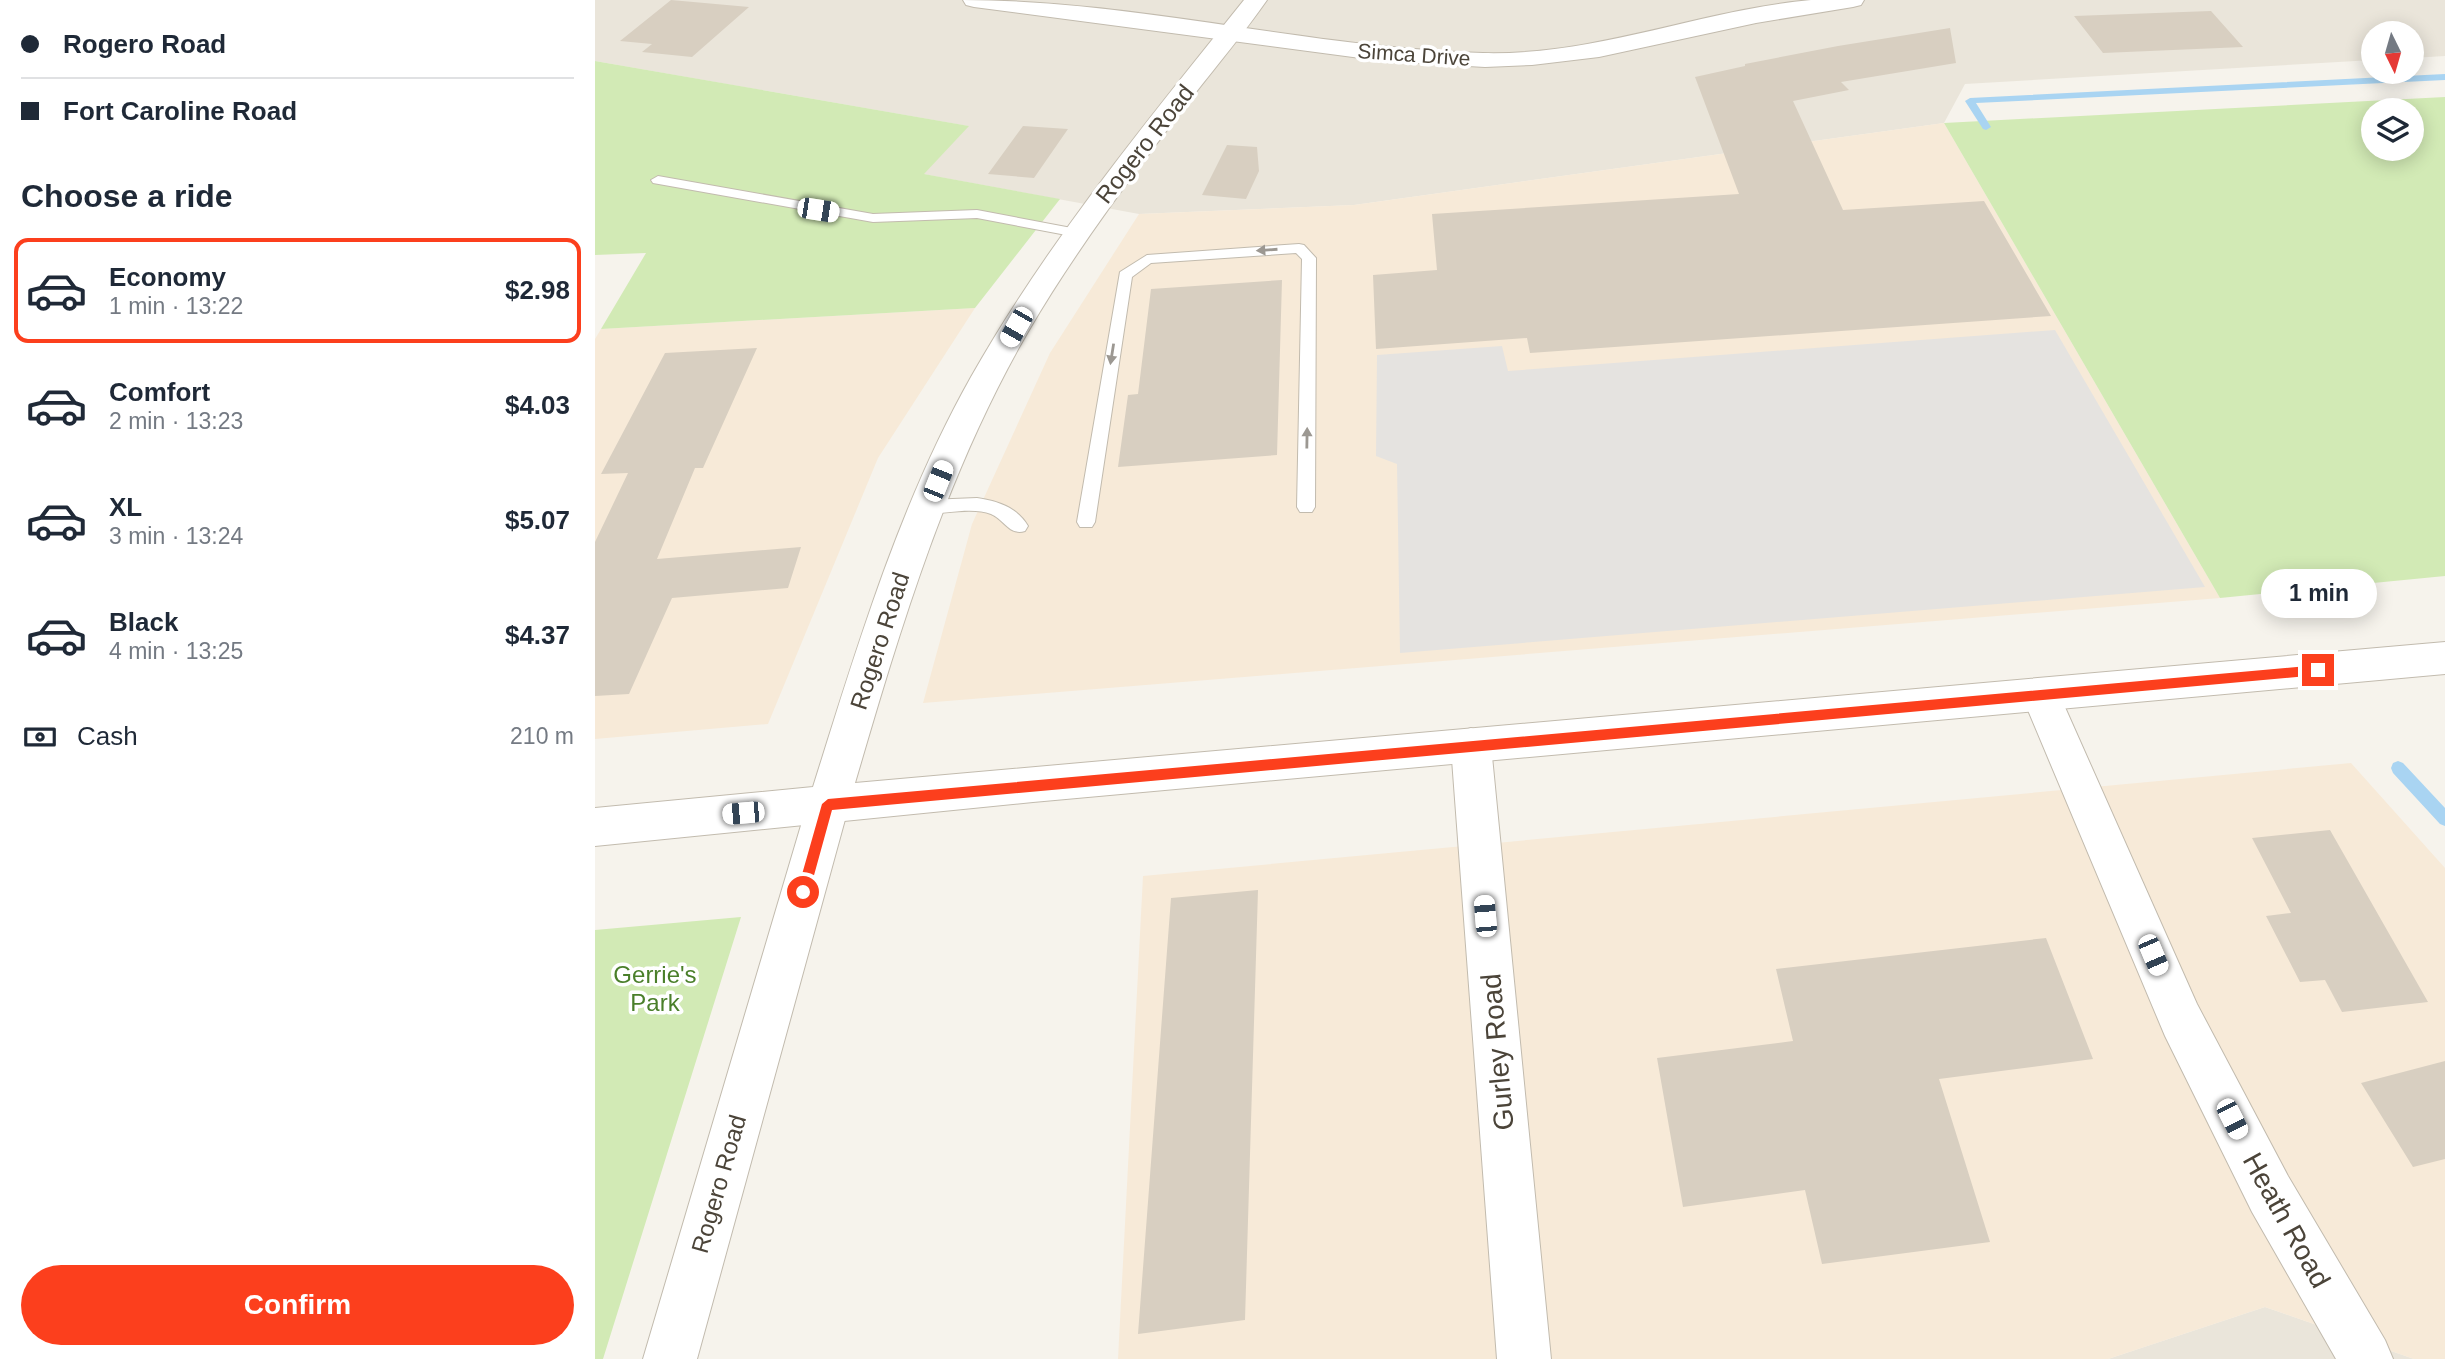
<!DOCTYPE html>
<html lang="en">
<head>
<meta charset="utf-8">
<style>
  :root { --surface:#fff; --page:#f2f2f3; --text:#1f2937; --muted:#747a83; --line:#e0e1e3; --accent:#fc3f1d }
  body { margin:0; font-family:Arial,sans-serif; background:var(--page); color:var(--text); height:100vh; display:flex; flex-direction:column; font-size:26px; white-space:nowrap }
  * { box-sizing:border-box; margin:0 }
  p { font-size:23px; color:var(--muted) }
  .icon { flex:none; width:38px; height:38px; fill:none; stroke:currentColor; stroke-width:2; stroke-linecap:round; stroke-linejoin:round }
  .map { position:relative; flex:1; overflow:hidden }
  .drawer { display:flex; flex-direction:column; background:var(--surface); width:595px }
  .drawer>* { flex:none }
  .banner { display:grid; align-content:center; height:154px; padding:0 21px; background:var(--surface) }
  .needle { width:46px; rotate:175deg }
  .tools { position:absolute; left:1766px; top:21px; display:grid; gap:14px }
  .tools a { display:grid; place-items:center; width:63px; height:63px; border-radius:50%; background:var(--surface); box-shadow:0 4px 18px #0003; font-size:35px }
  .end { position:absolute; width:32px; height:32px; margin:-16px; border:9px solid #fc3f1d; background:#fff; box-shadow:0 0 0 4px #fff }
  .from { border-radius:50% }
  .bubble { position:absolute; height:49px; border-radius:24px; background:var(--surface); box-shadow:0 4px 18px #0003; font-size:23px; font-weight:800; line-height:49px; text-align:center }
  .car { position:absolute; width:21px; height:42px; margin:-21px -10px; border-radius:9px; box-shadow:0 0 5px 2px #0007; background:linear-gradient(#fff 24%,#345 0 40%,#fff 0 76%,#345 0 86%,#fff 0) }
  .banner b { display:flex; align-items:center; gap:24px; height:66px; font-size:26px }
  .banner b+b { border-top:2px solid var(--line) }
  .banner i { width:18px; height:18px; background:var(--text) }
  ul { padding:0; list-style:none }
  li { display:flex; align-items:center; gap:21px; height:105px; margin:0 14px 10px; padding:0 7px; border:4px solid transparent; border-radius:14px }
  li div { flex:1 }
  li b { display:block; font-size:26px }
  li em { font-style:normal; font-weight:800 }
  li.current { border-color:var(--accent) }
  li>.icon { width:63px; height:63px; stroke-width:1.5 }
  h2 { padding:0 21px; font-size:32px; line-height:84px }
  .pay { display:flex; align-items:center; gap:18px; height:77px; padding:0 21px; font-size:26px }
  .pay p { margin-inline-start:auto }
  .button { display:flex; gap:14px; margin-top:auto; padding:14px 21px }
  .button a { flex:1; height:80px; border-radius:42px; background:var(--accent); color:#fff; font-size:28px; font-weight:800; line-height:80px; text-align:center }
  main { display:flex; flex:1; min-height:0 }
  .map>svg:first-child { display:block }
</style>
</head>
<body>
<main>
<section class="drawer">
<div class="banner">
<b><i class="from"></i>Rogero Road</b>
<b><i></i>Fort Caroline Road</b>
</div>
<h2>Choose a ride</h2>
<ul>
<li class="current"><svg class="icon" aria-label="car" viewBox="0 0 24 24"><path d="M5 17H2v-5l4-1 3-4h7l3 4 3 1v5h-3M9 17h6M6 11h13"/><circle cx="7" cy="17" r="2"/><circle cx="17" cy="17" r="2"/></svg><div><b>Economy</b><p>1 min · 13:22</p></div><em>$2.98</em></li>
<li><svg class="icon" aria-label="car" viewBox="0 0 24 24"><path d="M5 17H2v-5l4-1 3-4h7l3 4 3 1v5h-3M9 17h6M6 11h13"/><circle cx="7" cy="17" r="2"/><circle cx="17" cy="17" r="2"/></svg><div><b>Comfort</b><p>2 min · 13:23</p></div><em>$4.03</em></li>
<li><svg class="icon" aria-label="car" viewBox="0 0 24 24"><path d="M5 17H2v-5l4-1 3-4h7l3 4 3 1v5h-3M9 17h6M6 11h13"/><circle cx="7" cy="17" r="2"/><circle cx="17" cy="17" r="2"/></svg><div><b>XL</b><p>3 min · 13:24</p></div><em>$5.07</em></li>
<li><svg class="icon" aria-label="car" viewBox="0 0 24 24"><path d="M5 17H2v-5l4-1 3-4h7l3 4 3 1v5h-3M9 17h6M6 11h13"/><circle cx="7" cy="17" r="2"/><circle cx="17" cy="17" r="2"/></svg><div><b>Black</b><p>4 min · 13:25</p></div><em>$4.37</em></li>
</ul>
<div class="pay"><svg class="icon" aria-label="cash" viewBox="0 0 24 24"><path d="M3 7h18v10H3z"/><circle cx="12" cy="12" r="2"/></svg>Cash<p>210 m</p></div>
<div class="button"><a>Confirm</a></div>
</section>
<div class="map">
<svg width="1850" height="1359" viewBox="0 0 1850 1359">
  <rect width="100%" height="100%" fill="#f6f3ec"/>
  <path fill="#eae5da" d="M0 0H1850V56L1817 58 1816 33H1778V60L1370 84 1349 123 759 205 544 214 328 174 373 126 0 61Z
    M1670 1307 1819 1359H1513Z"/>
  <path fill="#f7ead8" d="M1349 123 1625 598 328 703 377 524 455 353 544 214 759 205Z
    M380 308 283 458 173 724 0 739V339L6 329Z
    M1756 763 1850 868V1359H1819L1670 1307 1513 1359H523L548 876Z"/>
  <path fill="#d2eab5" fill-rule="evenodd" d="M0 61 374 126 329 174 465 199 380 308 6 329 51 253 0 255Z
    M1850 97V576L1625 598 1349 123ZM1816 110V149H1778V110Z
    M146 917 8 1359H0V930Z"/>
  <path fill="#e5e3e0" d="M1460 330 1610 587 805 653 802 464 781 456 782 355 907 346 913 371Z"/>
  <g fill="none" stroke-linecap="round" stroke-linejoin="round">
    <path fill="#a9d4f2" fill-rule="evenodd" d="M1850 74V80L1381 103 1396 127 1391 130 1388 129 1370 101 1375 98Z
      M1803 761 1808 763 1850 808V826L1845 824 1798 773 1796 768 1798 763Z"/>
  </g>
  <path fill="#d8cfc1" d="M76 0 154 7 97 57 47 52 57 44 25 41Z
    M1616 11 1648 47 1508 53 1479 16Z
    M1355 28 1361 63 1246 82 1254 90 1198 101 1248 210 1389 201 1456 316 935 353 932 338 781 349 778 275 842 270 837 214 1144 194 1100 77 1150 66V64L1243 46Z
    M428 126 473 129 439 178 393 174Z
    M632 145 662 147 664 171 651 199 607 195Z
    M687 280 682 455 523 467 533 395 543 394 556 289Z
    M162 348 108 468H100L62 559 206 547 193 588 77 598 34 694 0 696V542L33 473 6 474 70 353Z
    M1735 830 1833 1002 1747 1012 1730 980 1705 982 1671 916 1696 913 1657 838Z
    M663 890 650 1320 543 1334 576 898Z
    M1451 938 1498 1059 1344 1079 1395 1242 1227 1264 1210 1190 1088 1207 1062 1058 1198 1041 1181 969Z
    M1850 1061V1159L1818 1167 1766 1083Z"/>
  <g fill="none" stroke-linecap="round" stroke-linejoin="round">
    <g stroke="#c2bbae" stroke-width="2">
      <path id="service" d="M63 176 278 214 382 210 482 229 489 233 482 237 382 218 278 222 58 183 56 180Z
        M704 244 709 245 721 258 720 507 717 512H705L702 507 707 259 701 253 556 263 537 277 500 522 497 527H485L482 522 525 272 552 255Z
        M382 498C402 501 422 507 433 526L430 531C414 536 409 519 396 514 379 507 352 513 333 514L327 512 324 507 327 502 333 500Z"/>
    </g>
    <g stroke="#c2bbae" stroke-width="2">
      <path id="minor" d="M368 0C542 0 714 48 888 53 1001 56 1106 10 1216 0 1234 0 1252 0 1269 0L1266 5 1258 7 1161 23 1004 57 937 65 890 67 788 61 379 7 371 5Z
        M1446 679 1460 684 1465 696 1602 1004 1693 1176 1790 1340 1798 1359H1741L1657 1212 1570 1036 1427 696 1432 684Z
        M876 728 890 733 896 746 956 1359H902L856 746 862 733Z
        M233 786 248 792 254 805 102 1359H48L212 805 218 792Z"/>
    </g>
    <g stroke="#c2bbae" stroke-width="2">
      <path id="tertiary" d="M649 0H672C649 33 623 64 598 96 540 172 482 248 434 330 352 471 306 626 260 783L1850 642V674L438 802 0 846V808L218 787C262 647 304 505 376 377 453 241 552 121 649 0Z"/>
    </g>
    <use href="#service" fill="#fff" fill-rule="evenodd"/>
    <use href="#minor" fill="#fff" fill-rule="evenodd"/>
    <use href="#tertiary" fill="#fff" fill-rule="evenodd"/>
  </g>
  <defs><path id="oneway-solid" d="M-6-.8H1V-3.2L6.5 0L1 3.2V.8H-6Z" transform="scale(1.75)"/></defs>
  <g fill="#9c9892">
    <use href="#oneway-solid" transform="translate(672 250) rotate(176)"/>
    <use href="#oneway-solid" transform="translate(517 354) rotate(99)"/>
    <use href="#oneway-solid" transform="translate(712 438) rotate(-89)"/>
  </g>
  <path fill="#fc3f1d" d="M1723 665 1729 670 1723 675 237 810 213 897 208 898 202 892 227 804 233 799Z"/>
  <g text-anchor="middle" stroke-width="7" stroke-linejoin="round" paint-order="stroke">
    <g font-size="21" fill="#4b4439" stroke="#fff">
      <text transform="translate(819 55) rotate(4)" y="7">Simca Drive</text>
    </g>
    <g font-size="24" fill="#4b4439" stroke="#fff">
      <text transform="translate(550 144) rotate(-52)" y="8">Rogero Road</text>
      <text transform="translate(285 641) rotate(-72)" y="8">Rogero Road</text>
      <text transform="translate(124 1184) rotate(-74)" y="8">Rogero Road</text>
    </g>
    <g font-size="24" fill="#4a7f2a" stroke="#fff">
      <text x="60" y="983">Gerrie's<tspan x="60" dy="28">Park</tspan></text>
    </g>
    <g font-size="28" fill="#4b4439" stroke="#fff">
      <text transform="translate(902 1052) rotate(-95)" y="10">Gurley Road</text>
      <text transform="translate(1692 1220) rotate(61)" y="10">Heath Road</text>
    </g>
  </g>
</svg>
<div class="tools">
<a><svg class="needle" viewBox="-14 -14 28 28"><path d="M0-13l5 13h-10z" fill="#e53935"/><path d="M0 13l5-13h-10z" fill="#747a83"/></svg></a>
<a><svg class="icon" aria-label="layers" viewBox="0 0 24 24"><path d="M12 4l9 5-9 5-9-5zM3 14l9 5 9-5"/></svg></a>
</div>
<i class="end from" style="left:208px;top:892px"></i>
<i class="end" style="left:1723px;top:670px"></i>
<div class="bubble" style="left:1666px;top:569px;width:116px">1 min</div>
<i class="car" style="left:223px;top:210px;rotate:99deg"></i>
<i class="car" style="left:421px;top:327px;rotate:210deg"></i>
<i class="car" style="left:343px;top:481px;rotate:22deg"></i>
<i class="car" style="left:148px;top:813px;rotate:265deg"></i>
<i class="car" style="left:890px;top:916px;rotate:355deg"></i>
<i class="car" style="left:1558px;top:955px;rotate:157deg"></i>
<i class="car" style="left:1637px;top:1119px;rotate:153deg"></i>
</div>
</main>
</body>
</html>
